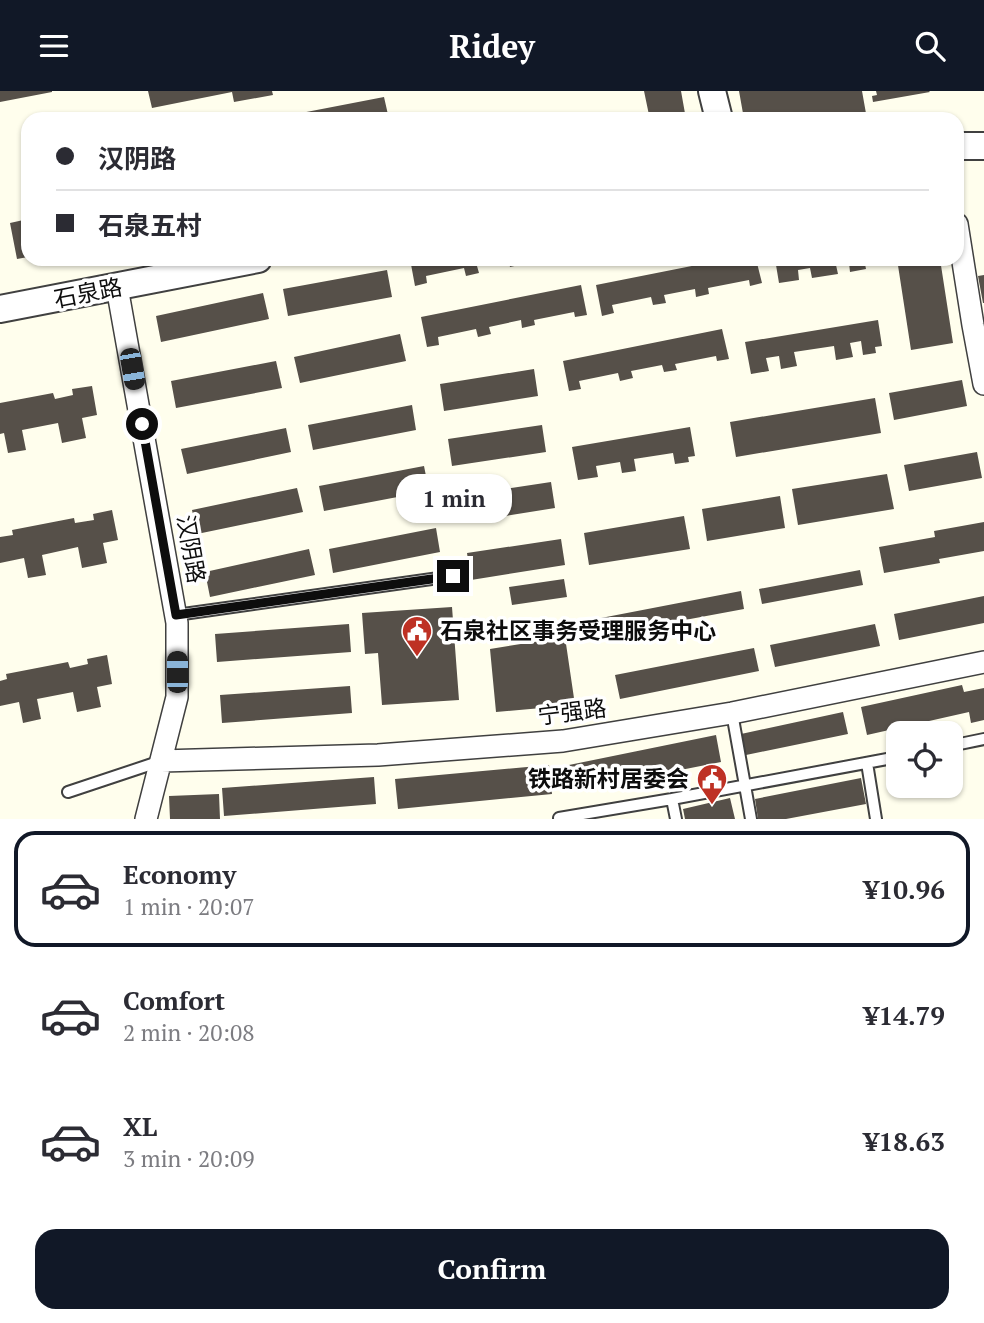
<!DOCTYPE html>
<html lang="en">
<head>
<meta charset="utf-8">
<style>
  :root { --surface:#fff; --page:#f2f2f3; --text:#2b2b33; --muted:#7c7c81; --line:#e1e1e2; --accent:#111827 }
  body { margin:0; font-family:"PT Serif","Noto Sans SC",serif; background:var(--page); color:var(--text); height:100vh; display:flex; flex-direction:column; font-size:26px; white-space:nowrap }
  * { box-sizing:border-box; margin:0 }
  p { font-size:23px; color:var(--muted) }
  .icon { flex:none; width:38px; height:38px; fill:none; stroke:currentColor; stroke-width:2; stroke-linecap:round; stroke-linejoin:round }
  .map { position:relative; height:728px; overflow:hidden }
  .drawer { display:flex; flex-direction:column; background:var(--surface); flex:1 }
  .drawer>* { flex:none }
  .hud { position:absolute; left:21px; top:21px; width:943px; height:154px; border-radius:21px; box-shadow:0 2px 5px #0004; display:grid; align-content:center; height:154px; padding:0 35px; background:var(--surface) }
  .buttons { position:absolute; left:886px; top:630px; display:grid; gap:14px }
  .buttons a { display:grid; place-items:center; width:77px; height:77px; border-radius:14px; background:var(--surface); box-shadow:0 2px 5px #0004; font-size:35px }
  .end { position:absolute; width:32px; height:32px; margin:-16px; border:9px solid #0d0d0d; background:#fff; box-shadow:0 0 0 4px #fff }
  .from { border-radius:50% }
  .bubble { position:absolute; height:49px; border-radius:21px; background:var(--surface); box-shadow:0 2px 5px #0004; font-size:23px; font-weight:700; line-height:49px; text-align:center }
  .car { position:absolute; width:21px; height:42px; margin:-21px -10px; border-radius:9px; box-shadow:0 0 5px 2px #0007; background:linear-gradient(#222 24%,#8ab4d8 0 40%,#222 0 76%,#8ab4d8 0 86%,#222 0) }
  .hud b { display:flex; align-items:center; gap:24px; height:66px; font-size:26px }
  .hud b+b { border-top:2px solid var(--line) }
  .hud i { width:18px; height:18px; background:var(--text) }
  ul { padding:12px 0 0; list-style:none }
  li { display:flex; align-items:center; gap:21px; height:116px; margin:0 14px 10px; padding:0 21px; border:4px solid transparent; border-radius:21px }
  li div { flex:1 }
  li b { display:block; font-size:26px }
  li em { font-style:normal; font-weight:700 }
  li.selected { border-color:var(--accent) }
  li>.icon { width:63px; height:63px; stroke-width:1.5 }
  .action { display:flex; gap:14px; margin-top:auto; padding:14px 35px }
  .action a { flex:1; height:80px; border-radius:21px; background:var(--accent); color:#fff; font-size:28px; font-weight:700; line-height:80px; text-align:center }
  header { display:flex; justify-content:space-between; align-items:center; height:91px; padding:0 35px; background:var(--accent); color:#fff; font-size:32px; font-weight:700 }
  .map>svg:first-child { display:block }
</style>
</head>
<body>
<header><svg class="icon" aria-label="menu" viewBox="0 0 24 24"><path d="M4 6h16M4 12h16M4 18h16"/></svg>Ridey<svg class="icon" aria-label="search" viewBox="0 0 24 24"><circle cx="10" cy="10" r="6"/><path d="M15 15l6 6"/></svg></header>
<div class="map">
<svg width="984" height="728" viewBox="0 0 984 728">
  <rect width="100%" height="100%" fill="#fffeed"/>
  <path fill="#565049" d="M0 0H52V1L0 11Z
    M148 0H272L273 4 234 11 232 1 152 17Z
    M644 0H681L686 28H634V27L649 24Z
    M739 0H862L867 28H744Z
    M876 0H929L930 1 873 11 872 5 877 4Z
    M384 6 389 28H297L296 23Z
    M549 22 551 28H523V27Z
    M28 128V166L17 168 10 132Z
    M410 168H503V169L477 175 479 182 466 185 464 177 426 185 427 192 415 195Z
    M508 168H522L523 173 510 176Z
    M727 168H756L762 192 750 195 749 189 708 197 709 203 696 206 695 198 664 204 666 212 653 214 651 206 612 214 614 222 602 225 596 194Z
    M775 168H864L866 178 850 181 849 172 836 174 838 183 812 187 810 177 798 179 799 189 779 192Z
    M897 168H940L953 252 911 259Z
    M387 179 392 206 288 225 283 198Z
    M984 184V212H983L978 185Z
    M581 194 587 224 575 226 574 221 534 229 535 234 522 237 521 229 489 236 491 243 478 246 476 238 438 246 439 254 427 256 421 226Z
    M263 202 269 228 161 251 156 225Z
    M878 229 882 255 875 256 876 262 863 264 861 250 850 252 853 266 836 269 834 255 794 261 797 275 781 278 779 265 766 267 769 280 751 283 745 251Z
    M722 238 729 268 717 270 716 265 675 273 677 279 664 281 662 274 631 280 633 287 620 290 618 282 579 290 581 298 569 300 563 270Z
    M400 243 406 270 300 292 294 266Z
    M276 270 282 297 176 317 171 290Z
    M534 278 538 305 444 320 440 293Z
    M962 289 967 315 894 329 889 302Z
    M92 295 97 324 82 327 86 347 62 352 58 332 22 339 26 359 8 362 4 342 0 343V312L53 302 55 308 73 304 72 298Z
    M875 307 881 342 736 366 730 331Z
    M412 314 416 339 313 359 308 334Z
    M542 334 546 361 452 375 448 348Z
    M690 336 695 365 688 366 689 371 675 373 673 362 634 368 636 380 622 382 620 371 596 375 598 386 578 389 572 356Z
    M286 337 291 361 187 383 181 358Z
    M977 361 982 387 909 400 904 374Z
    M424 375 429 400 324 420 319 395Z
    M887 383 894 418 798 434 792 398Z
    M551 391 555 417 461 432 457 405Z
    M297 397 303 421 197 443 192 419Z
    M780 405 785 437 707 450 702 418Z
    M112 419 118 449 103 452 107 472 82 477 78 456 42 464 46 484 28 487 24 467 0 472V446L13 444 12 439 74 427 75 432 94 429 93 423Z
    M684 425 690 458 589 474 584 442Z
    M984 431V460L939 468 940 472 884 482 879 456 935 446 934 440Z
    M436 437 440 461 333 482 329 458Z
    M561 448 565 474 471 489 467 462Z
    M309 458 315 484 210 506 205 481Z
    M860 479 863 494 762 513 759 498Z
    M564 488 567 506 512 514 509 496Z
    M741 500 744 518 604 544 601 527Z
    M984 505V532L899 549 894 523Z
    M452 516 459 609 382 614 378 562 365 563 362 522Z
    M349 533 351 561 217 571 215 543Z
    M875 533 880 555 775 576 770 554Z
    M565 546 575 614 496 621 490 558Z
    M754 557 759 580 620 608 615 584Z
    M107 564 112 593 97 596 101 616 77 621 73 601 37 608 41 628 23 632 19 611 0 615V590L7 588 6 583 68 571 70 577 88 573 87 568Z
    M962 594 964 601 984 597V629L971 632 969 621 867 644 861 616Z
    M350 595 352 622 222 632 220 604Z
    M843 621 848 643 746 664 741 643Z
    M716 644 721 671 569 701 564 675Z
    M549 674 552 703 398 718 395 688Z
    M374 686 376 713 224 725 222 697Z
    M861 687 866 713 786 728H758L755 708Z
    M219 703 220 728H170L169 705Z
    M730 707 735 728H685L683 718Z"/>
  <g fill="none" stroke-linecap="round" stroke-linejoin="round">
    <g stroke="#404040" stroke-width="14">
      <path id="service" d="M176 524 453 485
        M732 622 751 728
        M950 655 984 648
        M867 672 876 728
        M68 701 161 670
        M672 708 676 728
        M559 727 672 708 898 666"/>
    </g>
    <g stroke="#404040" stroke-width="24">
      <path id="minor" d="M957 133 973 234 984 293
        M117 196 177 532V606L146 728
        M161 670 378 664 563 650 732 622 984 571"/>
    </g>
    <g stroke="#404040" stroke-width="30">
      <path id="tertiary" d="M712 0 719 28
        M957 55H984
        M0 218 258 168"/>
    </g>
    <use href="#service" stroke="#fff" stroke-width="10"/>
    <use href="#minor" stroke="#fff" stroke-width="21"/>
    <use href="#tertiary" stroke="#fff" stroke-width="26"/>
  </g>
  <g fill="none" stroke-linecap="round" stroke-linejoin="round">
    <path stroke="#0d0d0d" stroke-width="9" d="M142 333 176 524 453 485"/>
  </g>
  <defs>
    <g id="civic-pin" transform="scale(1.575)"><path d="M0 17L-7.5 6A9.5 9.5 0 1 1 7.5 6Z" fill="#be3124" stroke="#fff"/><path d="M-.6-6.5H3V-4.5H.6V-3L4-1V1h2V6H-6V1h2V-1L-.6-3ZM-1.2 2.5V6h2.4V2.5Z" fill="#fff"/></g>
  </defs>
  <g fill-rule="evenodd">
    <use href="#civic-pin" x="417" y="540"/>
    <use href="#civic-pin" x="712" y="688"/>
  </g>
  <g text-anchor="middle" stroke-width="7" stroke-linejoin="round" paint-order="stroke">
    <g font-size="23" fill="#0d0d0d" stroke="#fff">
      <text transform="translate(88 202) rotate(-11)" y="8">石泉路</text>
      <text transform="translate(191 458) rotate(80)" y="8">汉阴路</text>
      <text transform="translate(572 621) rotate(-7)" y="8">宁强路</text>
    </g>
    <g font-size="23" font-weight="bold" fill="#0d0d0d" stroke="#fff" text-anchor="start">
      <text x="440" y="548">石泉社区事务受理服务中心</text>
      <text x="689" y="696" text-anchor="end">铁路新村居委会</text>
    </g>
  </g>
</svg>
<div class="buttons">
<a><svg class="icon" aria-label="locate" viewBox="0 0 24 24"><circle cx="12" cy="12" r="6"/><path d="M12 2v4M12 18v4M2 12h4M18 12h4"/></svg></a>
</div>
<i class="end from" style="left:142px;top:333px"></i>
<i class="end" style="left:453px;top:485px"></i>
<div class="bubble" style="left:396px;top:383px;width:116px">1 min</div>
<i class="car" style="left:132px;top:278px;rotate:170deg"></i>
<i class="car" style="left:177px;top:581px;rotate:0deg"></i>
<div class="hud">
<b><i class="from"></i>汉阴路</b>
<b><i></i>石泉五村</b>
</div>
</div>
<section class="drawer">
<ul>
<li class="selected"><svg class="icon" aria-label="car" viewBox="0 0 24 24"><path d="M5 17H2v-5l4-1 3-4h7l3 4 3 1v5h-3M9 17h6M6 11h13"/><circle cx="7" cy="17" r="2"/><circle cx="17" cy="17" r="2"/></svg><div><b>Economy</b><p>1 min · 20:07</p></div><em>¥10.96</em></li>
<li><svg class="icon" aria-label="car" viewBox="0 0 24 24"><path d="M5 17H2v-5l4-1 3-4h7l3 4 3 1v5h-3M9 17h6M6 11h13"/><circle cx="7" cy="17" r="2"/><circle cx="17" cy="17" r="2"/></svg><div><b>Comfort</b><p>2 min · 20:08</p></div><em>¥14.79</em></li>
<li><svg class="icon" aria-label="car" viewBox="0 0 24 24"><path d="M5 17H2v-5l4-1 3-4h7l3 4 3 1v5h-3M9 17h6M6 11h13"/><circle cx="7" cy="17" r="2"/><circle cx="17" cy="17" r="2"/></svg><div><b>XL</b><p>3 min · 20:09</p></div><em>¥18.63</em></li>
</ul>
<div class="action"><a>Confirm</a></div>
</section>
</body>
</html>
